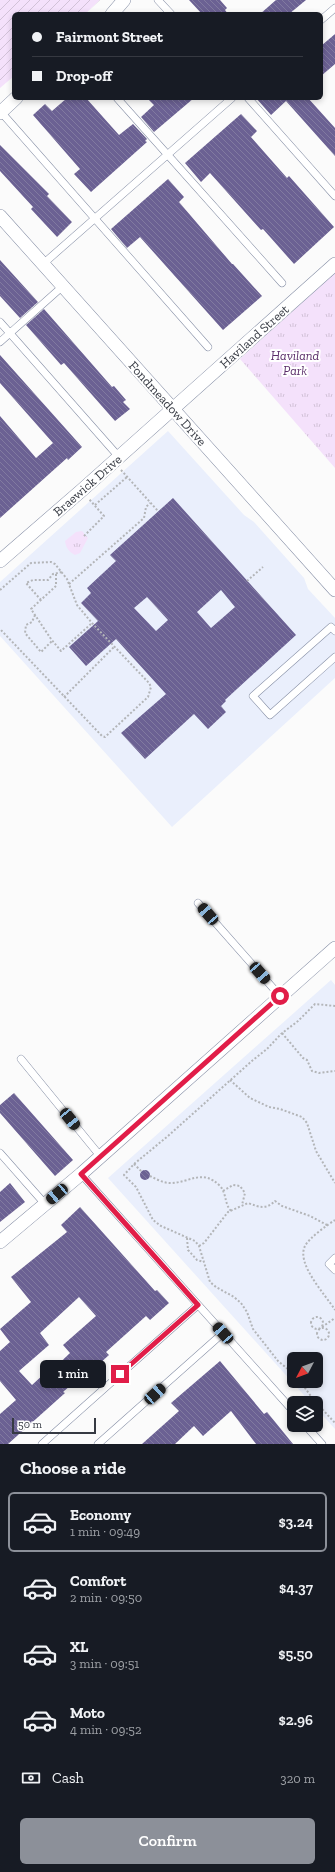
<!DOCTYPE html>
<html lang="en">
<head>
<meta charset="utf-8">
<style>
  :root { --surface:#171b24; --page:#20242c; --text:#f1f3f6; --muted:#9ea1a6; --line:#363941; --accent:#8c9099 }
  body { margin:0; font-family:"Zilla Slab",serif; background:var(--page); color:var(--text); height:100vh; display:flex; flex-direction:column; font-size:15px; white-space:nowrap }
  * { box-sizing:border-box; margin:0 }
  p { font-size:13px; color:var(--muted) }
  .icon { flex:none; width:22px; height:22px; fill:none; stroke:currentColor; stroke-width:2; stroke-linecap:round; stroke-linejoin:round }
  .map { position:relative; height:1444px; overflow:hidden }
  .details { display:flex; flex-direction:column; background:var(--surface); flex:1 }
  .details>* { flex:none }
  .guide { position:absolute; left:12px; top:12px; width:311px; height:88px; border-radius:6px; box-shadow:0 2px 6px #0003; display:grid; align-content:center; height:88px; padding:0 20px; background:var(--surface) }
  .needle { width:26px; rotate:229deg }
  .fabs { position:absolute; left:287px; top:1352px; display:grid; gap:8px }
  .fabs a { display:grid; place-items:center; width:36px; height:36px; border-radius:6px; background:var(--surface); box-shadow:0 2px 6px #0003; font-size:20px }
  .scale { position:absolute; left:12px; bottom:10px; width:84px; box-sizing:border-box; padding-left:4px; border:2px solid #363a43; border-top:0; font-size:11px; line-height:14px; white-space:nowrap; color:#363a43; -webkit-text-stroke:3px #fff; paint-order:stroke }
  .end { position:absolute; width:18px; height:18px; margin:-9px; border:5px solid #e11d48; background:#fff; box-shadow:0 0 0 2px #fff }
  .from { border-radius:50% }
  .bubble { position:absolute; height:28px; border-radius:6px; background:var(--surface); box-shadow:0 2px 6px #0003; font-size:13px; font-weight:600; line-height:28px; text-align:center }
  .car { position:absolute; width:12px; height:24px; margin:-12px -6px; border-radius:5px; box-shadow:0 0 3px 1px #0007; background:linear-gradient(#222 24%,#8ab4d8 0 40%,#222 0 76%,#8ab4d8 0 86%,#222 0) }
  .guide b { display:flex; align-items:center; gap:14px; height:38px; font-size:15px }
  .guide b+b { border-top:1px solid var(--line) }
  .guide i { width:10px; height:10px; background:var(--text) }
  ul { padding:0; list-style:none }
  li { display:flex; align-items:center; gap:12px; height:60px; margin:0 8px 6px; padding:0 12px; border:2px solid transparent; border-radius:6px }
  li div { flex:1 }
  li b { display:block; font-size:15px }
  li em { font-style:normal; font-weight:600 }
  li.active { border-color:var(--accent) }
  li>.icon { width:36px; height:36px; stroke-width:1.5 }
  h2 { padding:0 20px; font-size:18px; line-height:48px }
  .pay { display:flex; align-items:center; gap:10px; height:44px; padding:0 20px; font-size:15px }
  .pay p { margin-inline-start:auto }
  .primary-button { display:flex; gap:8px; margin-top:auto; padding:8px 20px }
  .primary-button a { flex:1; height:46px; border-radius:6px; background:var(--accent); color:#fff; font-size:16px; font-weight:600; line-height:46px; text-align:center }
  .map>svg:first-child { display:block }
</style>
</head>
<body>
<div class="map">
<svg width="335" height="1444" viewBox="0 0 335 1444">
  <defs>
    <pattern id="park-tufts" width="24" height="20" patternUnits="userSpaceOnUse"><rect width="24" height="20" fill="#f4e1fb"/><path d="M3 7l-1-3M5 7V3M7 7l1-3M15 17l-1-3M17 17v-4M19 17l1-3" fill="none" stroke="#d2c2d8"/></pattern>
    <pattern id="garden-furrows" width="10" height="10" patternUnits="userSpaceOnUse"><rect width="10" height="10" fill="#f4e1fb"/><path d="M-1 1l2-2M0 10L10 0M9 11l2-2" fill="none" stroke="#d2c2d8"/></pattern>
    <pattern id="building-back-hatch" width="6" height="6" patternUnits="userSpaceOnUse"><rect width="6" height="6" fill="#6b6193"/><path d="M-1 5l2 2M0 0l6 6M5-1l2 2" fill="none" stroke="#817aa0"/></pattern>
  </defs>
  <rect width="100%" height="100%" fill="#fbfbfb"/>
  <path fill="#eaeffc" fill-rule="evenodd" d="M168 431 244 515 254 522 304 578 308 589 335 618V678L172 827 0 636V582Z
    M331 980 335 985V1429L316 1408V1403H311L108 1178ZM294 1359H316V1381H294Z"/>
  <path fill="url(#park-tufts)" d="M335 273V468L240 359Z
    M82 531 88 538 80 553 75 555C69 552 66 548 65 541L76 532Z"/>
  <path fill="url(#garden-furrows)" d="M0 0H100L85 14H14V76L0 88Z"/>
  <path fill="url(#building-back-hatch)" fill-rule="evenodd" d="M189 0H220L227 8 225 10 228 14H202Z
    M276 0H306L289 14H260Z
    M335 34V64L321 76V46Z
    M67 98H86L119 135 133 124 147 139 145 141 147 142 91 192 74 174 80 169 33 115 45 104 52 111Z
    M147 98H194L154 132 141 117 154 105Z
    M256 98H308L335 128V156L286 101 271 115Z
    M241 114 257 131 251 137 287 178 289 176 334 227 294 264 263 229 261 230 210 173 201 182 185 163Z
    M0 145 49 194 47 196 72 222 57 237 31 209 33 207 0 171Z
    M168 179 184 197 179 202 232 264H233L262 296 223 330 140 237 127 248 111 229Z
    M0 260 38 302 20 318 0 296Z
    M44 309 112 387 114 386 126 400 123 402 130 409 115 421 64 363 61 365 26 325Z
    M0 355 82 447 68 460 67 458 0 518V416L36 458 53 443 0 383Z
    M173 498 296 635 225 700 226 701 221 706 226 712 208 729 194 714 145 759 121 733 166 694 116 639 86 666 69 647 98 621 81 603 91 593 87 588 116 561 110 555ZM221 590 235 607 211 628 197 612ZM147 597 168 620 156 631 134 608Z
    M14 1093 73 1160 55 1176 0 1113V1105Z
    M140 1175a5 5 0 1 1 10 0a5 5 0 1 1-10 0Z
    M10 1183 25 1202 0 1222V1192Z
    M80 1207 155 1291 157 1290 169 1303 150 1320 146 1316 106 1352 109 1355 88 1374 86 1372 63 1392 65 1393 8 1444H0V1414L16 1400 0 1381V1351L10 1342 0 1329 31 1302 11 1277 67 1232 61 1225ZM79 1297 96 1316 63 1345 70 1353 47 1375 45 1373 32 1385 19 1371 49 1345 40 1333Z
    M220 1361 264 1414 267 1412 293 1444H256L231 1411 203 1436 194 1426 175 1444H142L179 1411 171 1403Z"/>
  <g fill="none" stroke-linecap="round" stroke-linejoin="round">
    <g stroke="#858ea5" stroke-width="8">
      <path id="service" d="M158 0 171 14
        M321 20 335 8
        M117 98 282 283
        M248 98 335 196
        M1 112 208 347
        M43 264 232 98
        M0 322 119 457
        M0 342 63 286
        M335 631 331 627 253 696 270 715 335 657
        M198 903 280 996
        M21 1059 101 1157
        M0 1153 45 1204
        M81 1174 294 1412
        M335 1258 329 1264 335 1270
        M305 1425 322 1444
        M42 1444 198 1305
        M98 1444 223 1333"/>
    </g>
    <g stroke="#858ea5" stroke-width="14">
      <path id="minor" d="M112 14 124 0
        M0 113 16 98
        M0 216 335 590
        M0 561 82 490 335 264
        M0 1242 81 1174 335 948"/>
    </g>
    <path stroke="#b3b5b8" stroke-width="2" stroke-dasharray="2 2" stroke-linecap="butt" d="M121 470 158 511
      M95 505 127 477
      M84 536 104 516 89 499
      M56 574V586L31 609 51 639 61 651 92 623
      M247 581 263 567
      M69 584 144 518 146 507 150 503
      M0 590 31 563 51 562 55 564 67 579 77 605 92 623 149 683 151 687 148 697 105 737 102 736 0 629
      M41 600 26 583 33 580H48L53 574 62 572
      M35 615 32 622 26 625 25 633 41 652 52 641
      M64 697 114 647
      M282 1033 303 1058 307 1060 312 1071 319 1073 335 1071
      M230 1080 250 1098 269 1107 280 1109 302 1117 307 1123 316 1151 335 1183
      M134 1164 142 1172
      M150 1176C156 1179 163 1183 170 1183 190 1183 202 1168 220 1186 227 1194 224 1203 231 1211
      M223 1191 233 1185 240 1186 245 1193 242 1205
      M335 1220C327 1225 309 1238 305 1246 296 1264 325 1294 335 1310
      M187 1238 188 1250 197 1260 204 1262
      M199 1246 204 1243 228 1212 248 1203C259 1207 266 1210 275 1201L282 1206 310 1216 327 1225
      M311 1323a6 6 0 1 1 12 0a6 6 0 1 1-12 0Z
      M322 1327 335 1318
      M317 1334a6 6 0 1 1 12 0a6 6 0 1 1-12 0Z
      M294 1374 278 1361 253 1329 247 1312 241 1303 234 1297 216 1287 210 1282 199 1246 195 1241 161 1226 153 1220 136 1187 124 1175 134 1164 168 1136 253 1060 267 1049 281 1034 298 1021 315 1004 335 1006
      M300 1381 313 1399 335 1423"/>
    <use href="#service" stroke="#fff" stroke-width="7"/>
    <use href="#minor" stroke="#fff" stroke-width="13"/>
  </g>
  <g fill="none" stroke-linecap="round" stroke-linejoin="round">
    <path stroke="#e11d48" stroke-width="5" d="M120 1374 198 1305 81 1174 280 996"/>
  </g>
  <g text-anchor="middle" stroke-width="4" stroke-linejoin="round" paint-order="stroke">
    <g font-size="13" fill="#363a43" stroke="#fff">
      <text transform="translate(254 336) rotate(-42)" y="5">Haviland Street</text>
      <text transform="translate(168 403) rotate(48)" y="5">Fondmeadow Drive</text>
      <text transform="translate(87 485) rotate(-41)" y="5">Braewick Drive</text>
    </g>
    <g font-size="13" font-style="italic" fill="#5a2d69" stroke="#fff">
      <text x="295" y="360">Haviland<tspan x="295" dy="15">Park</tspan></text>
    </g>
  </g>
</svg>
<div class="fabs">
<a><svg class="needle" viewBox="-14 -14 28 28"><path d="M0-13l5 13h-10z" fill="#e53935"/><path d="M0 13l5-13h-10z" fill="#9ea1a6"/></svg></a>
<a><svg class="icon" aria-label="layers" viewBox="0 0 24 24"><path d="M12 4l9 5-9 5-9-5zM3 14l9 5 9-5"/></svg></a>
</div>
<div class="scale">50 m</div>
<i class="end from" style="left:280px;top:996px"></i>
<i class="end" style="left:120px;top:1374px"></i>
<div class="bubble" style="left:40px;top:1360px;width:66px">1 min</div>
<i class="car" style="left:208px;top:914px;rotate:319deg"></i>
<i class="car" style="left:260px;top:973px;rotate:139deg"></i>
<i class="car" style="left:70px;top:1119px;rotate:141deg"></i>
<i class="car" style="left:57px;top:1194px;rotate:230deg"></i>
<i class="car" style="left:223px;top:1333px;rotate:318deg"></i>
<i class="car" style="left:155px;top:1394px;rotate:48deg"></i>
<div class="guide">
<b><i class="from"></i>Fairmont Street</b>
<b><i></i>Drop-off</b>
</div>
</div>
<section class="details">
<h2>Choose a ride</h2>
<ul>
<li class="active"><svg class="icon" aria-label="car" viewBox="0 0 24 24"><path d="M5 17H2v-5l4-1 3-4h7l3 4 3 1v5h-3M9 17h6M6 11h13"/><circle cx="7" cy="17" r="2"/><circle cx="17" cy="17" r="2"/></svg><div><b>Economy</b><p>1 min · 09:49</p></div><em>$3.24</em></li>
<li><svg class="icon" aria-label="car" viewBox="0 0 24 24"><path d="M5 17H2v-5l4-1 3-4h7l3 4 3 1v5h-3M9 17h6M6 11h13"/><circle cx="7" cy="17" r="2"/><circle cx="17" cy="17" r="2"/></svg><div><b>Comfort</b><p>2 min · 09:50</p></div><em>$4.37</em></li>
<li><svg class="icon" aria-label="car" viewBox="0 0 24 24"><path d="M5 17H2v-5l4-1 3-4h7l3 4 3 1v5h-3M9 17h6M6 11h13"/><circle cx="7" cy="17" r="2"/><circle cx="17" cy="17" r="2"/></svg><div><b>XL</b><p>3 min · 09:51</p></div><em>$5.50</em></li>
<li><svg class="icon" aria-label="car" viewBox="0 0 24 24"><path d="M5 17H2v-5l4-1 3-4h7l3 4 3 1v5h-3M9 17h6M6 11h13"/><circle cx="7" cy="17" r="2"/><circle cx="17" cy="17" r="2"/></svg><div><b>Moto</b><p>4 min · 09:52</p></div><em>$2.96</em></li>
</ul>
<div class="pay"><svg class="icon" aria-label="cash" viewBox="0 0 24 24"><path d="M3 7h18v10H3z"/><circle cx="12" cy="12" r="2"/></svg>Cash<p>320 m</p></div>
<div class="primary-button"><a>Confirm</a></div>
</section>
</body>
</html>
